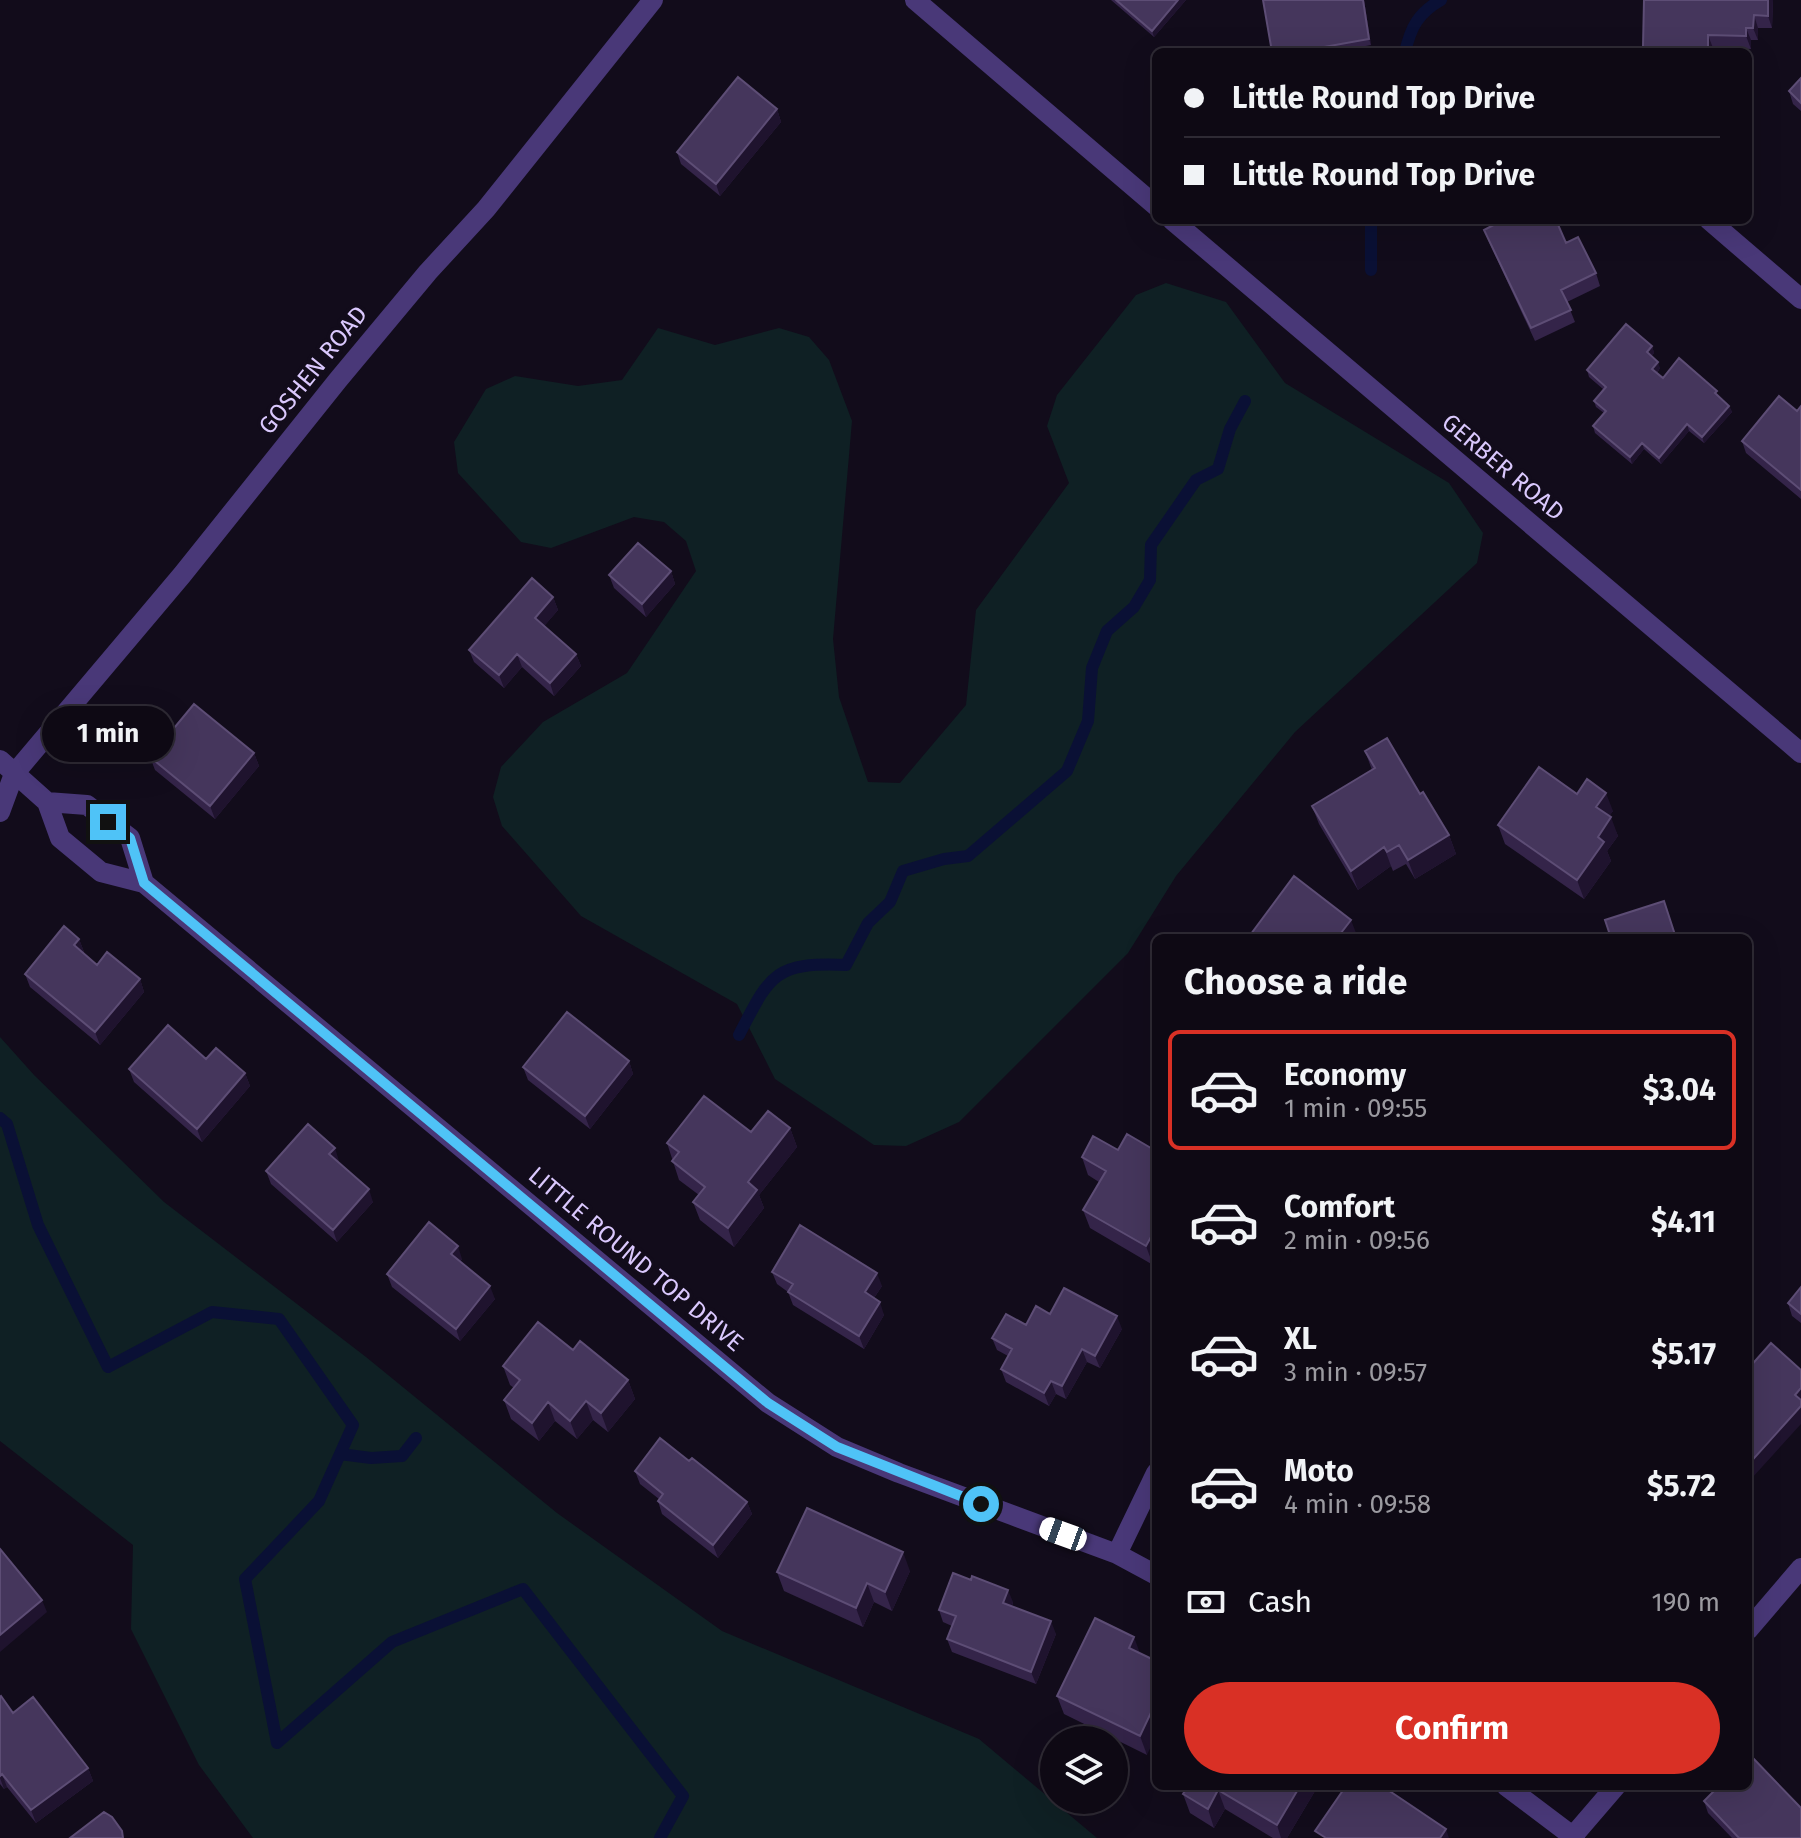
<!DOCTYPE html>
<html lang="en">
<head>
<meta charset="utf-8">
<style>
  :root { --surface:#0e0914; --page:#17121d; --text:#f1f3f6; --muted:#9b9aa0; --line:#2e2a34; --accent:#d93025 }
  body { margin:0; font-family:"Fira Sans",sans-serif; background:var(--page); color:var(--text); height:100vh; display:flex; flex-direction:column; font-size:30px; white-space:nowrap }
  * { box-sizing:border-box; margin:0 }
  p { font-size:26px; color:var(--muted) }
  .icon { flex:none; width:44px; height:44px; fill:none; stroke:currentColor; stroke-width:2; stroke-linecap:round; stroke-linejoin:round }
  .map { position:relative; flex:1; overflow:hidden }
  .panel { position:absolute; left:1152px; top:934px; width:600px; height:856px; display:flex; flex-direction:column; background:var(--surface); border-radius:12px; box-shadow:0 8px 32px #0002,0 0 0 2px var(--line) }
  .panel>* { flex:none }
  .banner { position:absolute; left:1152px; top:48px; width:600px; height:176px; border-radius:12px; box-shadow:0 8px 32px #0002,0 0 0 2px var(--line); display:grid; align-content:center; height:176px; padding:0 32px; background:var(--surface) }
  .buttons { position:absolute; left:1040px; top:1726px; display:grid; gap:16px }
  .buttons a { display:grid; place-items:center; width:88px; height:88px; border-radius:50%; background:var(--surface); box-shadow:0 8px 32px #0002,0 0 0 2px var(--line); font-size:40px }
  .end { position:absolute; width:36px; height:36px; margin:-18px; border:10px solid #4fc3f7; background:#111; box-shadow:0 0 0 4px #111 }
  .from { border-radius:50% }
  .bubble { position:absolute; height:56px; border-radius:28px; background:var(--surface); box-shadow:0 8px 32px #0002,0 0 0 2px var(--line); font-size:26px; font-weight:700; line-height:56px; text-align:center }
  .car { position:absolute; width:24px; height:48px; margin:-24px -12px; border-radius:10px; box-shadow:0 0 6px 2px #0007; background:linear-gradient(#fff 24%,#345 0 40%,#fff 0 76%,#345 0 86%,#fff 0) }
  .banner b { display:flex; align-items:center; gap:28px; height:76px; font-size:30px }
  .banner b+b { border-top:2px solid var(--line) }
  .banner i { width:20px; height:20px; background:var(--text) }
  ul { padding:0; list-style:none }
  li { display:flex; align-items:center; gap:24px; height:120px; margin:0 16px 12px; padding:0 16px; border:4px solid transparent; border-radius:12px }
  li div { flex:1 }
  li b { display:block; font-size:30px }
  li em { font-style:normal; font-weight:700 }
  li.active { border-color:var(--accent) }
  li>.icon { width:72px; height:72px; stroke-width:1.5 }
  h2 { padding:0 32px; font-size:36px; line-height:96px }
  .pay { display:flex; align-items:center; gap:20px; height:88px; padding:0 32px; font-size:30px }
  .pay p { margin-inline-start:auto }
  .cta { display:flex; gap:16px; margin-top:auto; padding:16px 32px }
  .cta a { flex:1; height:92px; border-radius:48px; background:var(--accent); color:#fff; font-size:32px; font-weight:700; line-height:92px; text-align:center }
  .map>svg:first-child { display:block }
</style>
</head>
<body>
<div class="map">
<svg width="1801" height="1838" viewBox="0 0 1801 1838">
  <rect width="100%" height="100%" fill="#120c1b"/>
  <path fill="#0f2024" d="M1166 283 1226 302 1285 383 1449 483 1483 533 1477 563 1295 732 1176 876 1128 953 959 1122 906 1146 874 1145 775 1079 737 1004 581 916 502 826 493 797 501 767 543 722 627 673 696 571 686 541 664 522 634 517 551 548 521 542 458 473 454 442 486 389 515 376 578 386 622 380 658 328 715 345 779 328 809 337 829 360 852 421 833 639 839 697 868 782 900 783 966 705 976 610 1069 483 1047 426 1057 395 1136 295Z
    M0 1037 34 1075 164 1202 366 1357 557 1513 722 1631 979 1739 1097 1838H253L199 1765 131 1629 133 1545 0 1441Z"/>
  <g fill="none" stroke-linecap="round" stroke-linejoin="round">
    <path stroke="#0a1035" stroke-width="12" d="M1405 52C1411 27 1418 13 1441 0
      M1371 270V220
      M739 1035C770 975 774 962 846 965L868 923 890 902 903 871 944 859 968 856 1067 771 1088 721 1092 668 1107 631 1134 607 1150 580 1151 545 1196 480 1218 469 1230 429 1245 401
      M0 1118 7 1124 38 1225 108 1367 212 1312 279 1319 353 1425 319 1501 245 1579 277 1743 392 1642 523 1589 683 1796 660 1838
      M340 1454 371 1458 402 1456 416 1438"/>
    <path stroke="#493878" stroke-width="20" d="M915 0 1156 206
      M1172 220 1801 753
      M1709 220 1801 299
      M0 760 47 802 60 838 101 872 144 883 768 1403 837 1447 899 1473 1117 1554 1156 1575
      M47 802 87 805 130 838 144 883
      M0 812 14 774 182 575 338 380 428 272 486 209 653 0
      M1117 1554 1156 1473
      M1748 1630 1801 1568
      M1506 1786 1575 1838
      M1573 1836 1616 1786"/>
  </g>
  <path fill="#342449" d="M1111 0H1186L1154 37Z
    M1364 0 1371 45 1334 52H1272Z
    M1644 0H1773L1772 28H1758V40H1751V49L1713 48V52H1645L1643 47Z
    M1801 78V111L1793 104 1789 91Z
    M777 109 781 122 720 196 681 164 677 152Z
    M1484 230 1566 243 1596 273 1600 286 1567 302 1575 322 1535 341 1489 242Z
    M1652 346 1654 353 1651 356 1660 368 1657 373 1663 378 1720 398 1729 406 1732 412 1704 443 1689 431 1661 464 1644 449 1632 464 1595 433 1593 426 1604 413 1596 407 1594 401 1603 389 1589 377 1587 370Z
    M1801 406V499L1746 453 1742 441 1797 411Z
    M671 571 675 584 646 617 614 588 609 575Z
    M553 597 558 610 544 626 576 654 581 666 554 696 522 667 504 688 474 662 469 650Z
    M1365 751 1420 794 1449 835 1456 854 1415 879 1406 864 1393 871 1391 866 1358 890 1319 824 1312 806 1372 770Z
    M254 753 259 766 215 819 155 770 150 757Z
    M1577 794 1613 811 1609 816 1618 836 1607 851 1611 861 1584 899 1505 844 1498 825Z
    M79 939 84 952 83 953 97 965 140 979 144 992 100 1045 30 987 25 974Z
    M206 1059 245 1073 250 1086 202 1142 134 1082 129 1069Z
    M629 1061 633 1074 590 1129 528 1080 523 1067Z
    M790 1128 797 1147 759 1195 764 1208 734 1247 700 1220 693 1202 699 1195 679 1180 667 1143Z
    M1118 1150 1153 1265 1090 1228 1083 1210 1099 1182 1088 1175 1082 1157Z
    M339 1161 338 1162 373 1202 337 1242 271 1184 266 1171Z
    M462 1259 460 1262 495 1299 460 1341 392 1287 387 1274Z
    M772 1272 882 1286 874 1298 884 1315 864 1349 793 1305 788 1292 777 1284Z
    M1801 1287V1323L1792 1316 1788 1303Z
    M1050 1314 1122 1329 1100 1368 1087 1362 1066 1399 1056 1394 1049 1406 1006 1382 1001 1369 1008 1356 997 1350 992 1338Z
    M573 1350 628 1380 635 1399 608 1432 593 1420 577 1439 555 1421 539 1441 511 1419 504 1400 514 1388 510 1385 503 1366Z
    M689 1461 747 1502 752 1514 718 1558 662 1514 658 1501 659 1499 640 1484 635 1471Z
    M910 1571 892 1611 874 1602 863 1627 784 1591 777 1572Z
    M1013 1602 1012 1606 1056 1634 1036 1684 952 1652 947 1639 952 1626 943 1622 939 1610Z
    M1140 1653 1147 1755 1064 1714 1057 1696Z
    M0 1697 13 1713 88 1768 93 1781 36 1823 7 1787 4 1789 0 1784Z
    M1188 1786H1318L1287 1838H1273L1225 1809 1214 1828 1190 1813 1183 1794Z
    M1704 1801 1801 1838H1732L1708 1813Z"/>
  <path fill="#1f132e" d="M1178 0H1186L1154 37 1152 31Z
    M1363 0H1364L1371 45 1369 39Z
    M1768 0H1773L1772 28 1768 16Z
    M1754 15 1758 28V40L1753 28Z
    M1746 28 1751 40V49L1746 36Z
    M1708 35 1713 48V52H1709Z
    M777 109 781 122 720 196 716 184Z
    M1652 346 1654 353 1649 358 1647 352Z
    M1658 362 1660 368 1655 375 1652 369Z
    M1729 406 1732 412 1704 443 1702 437Z
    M1687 424 1689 431 1661 464 1659 458Z
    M1642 443 1644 449 1632 464 1630 457Z
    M671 571 675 584 646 617 642 604Z
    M553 597 558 610 540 631 535 618Z
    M517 654 522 667 504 688 499 675Z
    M576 654 581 666 554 696 550 683Z
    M254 753 259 766 215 819 210 806Z
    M1606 793 1613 811 1602 826 1596 807Z
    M1611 817 1618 836 1607 851 1611 861 1584 899 1577 880 1598 837Z
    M1449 835 1456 854 1415 879 1408 860Z
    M1384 847 1391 866 1358 890 1351 871Z
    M1351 920 1358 938H1337Z
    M79 939 84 952 79 958 74 945Z
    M140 979 144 992 100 1045 95 1032Z
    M629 1061 633 1074 590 1129 585 1116Z
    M245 1073 250 1086 202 1142 197 1129Z
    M790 1128 797 1147 759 1195 764 1208 734 1247 728 1228 748 1182Z
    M335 1148 339 1161 334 1167 329 1154Z
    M369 1189 373 1202 337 1242 333 1230Z
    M1156 1228V1259L1153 1265 1146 1246Z
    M458 1246 462 1259 455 1267 451 1254Z
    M877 1273 882 1286 869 1305 865 1292Z
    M490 1286 495 1299 460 1341 456 1329Z
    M880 1302 884 1315 864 1349 859 1336Z
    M1117 1316 1122 1329 1100 1368 1095 1356Z
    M1082 1349 1087 1362 1066 1399 1062 1386Z
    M628 1380 635 1399 608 1432 601 1413Z
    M1051 1381 1056 1394 1049 1406 1044 1393Z
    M1801 1388V1424L1752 1478 1748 1465 1795 1395Z
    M586 1401 593 1420 577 1439 570 1421Z
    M548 1402 555 1421 539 1441 532 1423Z
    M747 1502 752 1514 718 1558 713 1545Z
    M903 1552 910 1571 892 1611 885 1592Z
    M867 1583 874 1602 863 1627 856 1608Z
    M1008 1590 1013 1602 1008 1616 1003 1603Z
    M42 1600 47 1612 0 1652V1635Z
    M1051 1621 1056 1634 1036 1684 1031 1672Z
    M1134 1637 1141 1656 1129 1648Z
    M1156 1702V1735L1147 1755 1140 1736Z
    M88 1768 93 1781 36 1823 31 1810Z
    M2 1774 7 1787 4 1789 0 1778V1776Z
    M1300 1786H1318L1287 1838H1281L1277 1825Z
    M1218 1790 1225 1809 1214 1828 1208 1809Z
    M1446 1829 1449 1838H1440Z"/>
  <path fill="#45365c" stroke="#5d4d75" stroke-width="2" d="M1116 0H1178L1152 31Z
    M1263 0H1363L1369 39 1296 52H1272Z
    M1644 0H1768V16L1754 15 1753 28H1746V36L1708 35V51H1664V47H1643Z
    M738 77 777 109 716 184 677 152Z
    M1801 78V103L1789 91Z
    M1503 220H1556L1566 243 1578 237 1596 273 1561 290 1571 310 1531 328 1484 230Z
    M1626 324 1652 346 1647 352 1658 362 1652 369 1663 378 1679 358 1717 391 1715 393 1729 406 1702 437 1687 424 1659 458 1642 443 1630 457 1593 426 1606 411 1594 401 1606 387 1587 370Z
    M1779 396 1797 411 1801 406V490L1742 441Z
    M638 543 671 571 642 604 609 575Z
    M532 578 553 597 535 618 576 654 550 683 517 654 499 675 469 650Z
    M194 704 254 753 210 806 150 757Z
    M1387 738 1420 794 1423 792 1449 835 1408 860 1399 845 1387 852 1384 847 1351 871 1312 806 1375 768 1365 751Z
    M1539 767 1577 794 1587 779 1606 793 1596 807 1611 817 1598 837 1604 842 1577 880 1498 825Z
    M1294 876 1351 920 1337 938H1248Z
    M1664 901 1676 938H1611L1605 920Z
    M64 926 79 939 74 945 97 965 107 952 140 979 95 1032 25 974Z
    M567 1012 629 1061 585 1116 523 1067Z
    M168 1025 206 1059 216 1048 245 1073 197 1129 129 1069Z
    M704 1096 751 1132 768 1111 790 1128 748 1182 757 1190 728 1228 693 1202 705 1187 672 1161 679 1152 667 1143Z
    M308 1124 335 1148 329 1154 369 1189 333 1230 266 1171Z
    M1127 1134 1156 1151V1228L1146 1246 1083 1210 1106 1171 1082 1157 1093 1136 1118 1150Z
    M429 1222 458 1246 451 1254 490 1286 456 1329 387 1274Z
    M800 1225 877 1273 865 1292 880 1302 859 1336 788 1292 793 1284 772 1272Z
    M1801 1287V1314L1788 1303Z
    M1064 1288 1117 1316 1095 1356 1082 1349 1062 1386 1051 1381 1044 1393 1001 1369 1012 1349 992 1338 1006 1314 1026 1325 1036 1306 1050 1314Z
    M538 1322 573 1350 580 1341 628 1380 601 1413 586 1401 570 1421 548 1402 532 1423 504 1400 520 1380 503 1366Z
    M1771 1343 1801 1370V1388L1795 1395 1801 1400V1406L1748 1465V1369Z
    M660 1438 689 1461 692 1458 747 1502 713 1545 658 1501 663 1494 635 1471Z
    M807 1508 903 1552 885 1592 867 1583 856 1608 777 1572Z
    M0 1549 42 1600 0 1635Z
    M953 1573 971 1580 972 1576 1008 1590 1003 1603 1051 1621 1031 1672 947 1639 956 1616 939 1610Z
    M1095 1618 1134 1637 1129 1648 1156 1661V1702L1140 1736 1057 1696Z
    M1 1696 13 1713 33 1697 88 1768 31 1810 2 1774 0 1776V1697Z
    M1751 1756 1801 1808V1838H1739L1704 1801 1719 1786H1748V1758Z
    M1188 1786H1300L1277 1825 1218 1790 1208 1809 1183 1794Z
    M1346 1786H1358L1366 1791 1370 1786H1382L1446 1829 1440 1838H1326L1315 1831Z
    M104 1812 112 1817 122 1831 123 1838H70Z"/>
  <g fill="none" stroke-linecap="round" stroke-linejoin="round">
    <path stroke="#4fc3f7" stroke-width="10" d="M108 822 130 838 144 883 768 1403 837 1447 981 1504"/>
  </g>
  <g text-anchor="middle" stroke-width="7" stroke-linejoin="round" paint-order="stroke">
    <g font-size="24" fill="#dac8fd" stroke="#120c1b">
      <text transform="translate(313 370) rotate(-51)" y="8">GOSHEN ROAD</text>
      <text transform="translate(1503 467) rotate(40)" y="8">GERBER ROAD</text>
      <text transform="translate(636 1259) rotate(40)" y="8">LITTLE ROUND TOP DRIVE</text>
    </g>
  </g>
</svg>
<div class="buttons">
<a><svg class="icon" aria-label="layers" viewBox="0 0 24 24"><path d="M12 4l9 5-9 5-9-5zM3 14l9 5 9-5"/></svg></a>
</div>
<i class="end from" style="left:981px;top:1504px"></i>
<i class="end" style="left:108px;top:822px"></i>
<div class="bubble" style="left:42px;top:706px;width:132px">1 min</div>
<i class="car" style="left:1063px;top:1534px;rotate:290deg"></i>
<div class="banner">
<b><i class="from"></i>Little Round Top Drive</b>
<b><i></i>Little Round Top Drive</b>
</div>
<section class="panel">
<h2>Choose a ride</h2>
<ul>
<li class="active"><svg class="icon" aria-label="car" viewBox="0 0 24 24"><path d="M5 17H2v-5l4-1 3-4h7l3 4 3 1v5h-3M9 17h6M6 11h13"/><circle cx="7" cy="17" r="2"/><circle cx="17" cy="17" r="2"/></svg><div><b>Economy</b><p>1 min · 09:55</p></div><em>$3.04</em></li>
<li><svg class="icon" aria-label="car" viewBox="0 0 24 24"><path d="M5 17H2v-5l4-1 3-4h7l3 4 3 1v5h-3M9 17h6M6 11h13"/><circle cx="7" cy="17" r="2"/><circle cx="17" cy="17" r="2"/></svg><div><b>Comfort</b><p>2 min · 09:56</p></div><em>$4.11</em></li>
<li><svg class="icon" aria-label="car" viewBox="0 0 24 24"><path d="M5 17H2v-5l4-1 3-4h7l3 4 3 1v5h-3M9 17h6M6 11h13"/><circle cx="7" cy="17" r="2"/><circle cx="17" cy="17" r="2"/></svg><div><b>XL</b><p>3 min · 09:57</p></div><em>$5.17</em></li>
<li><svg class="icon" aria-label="car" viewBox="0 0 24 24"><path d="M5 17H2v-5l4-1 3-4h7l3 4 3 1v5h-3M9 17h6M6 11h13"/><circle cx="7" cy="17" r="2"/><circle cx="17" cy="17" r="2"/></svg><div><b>Moto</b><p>4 min · 09:58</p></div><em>$5.72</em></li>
</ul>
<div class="pay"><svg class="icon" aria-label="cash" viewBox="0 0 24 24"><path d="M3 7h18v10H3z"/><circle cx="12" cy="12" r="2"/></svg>Cash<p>190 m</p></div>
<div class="cta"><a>Confirm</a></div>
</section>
</div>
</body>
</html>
